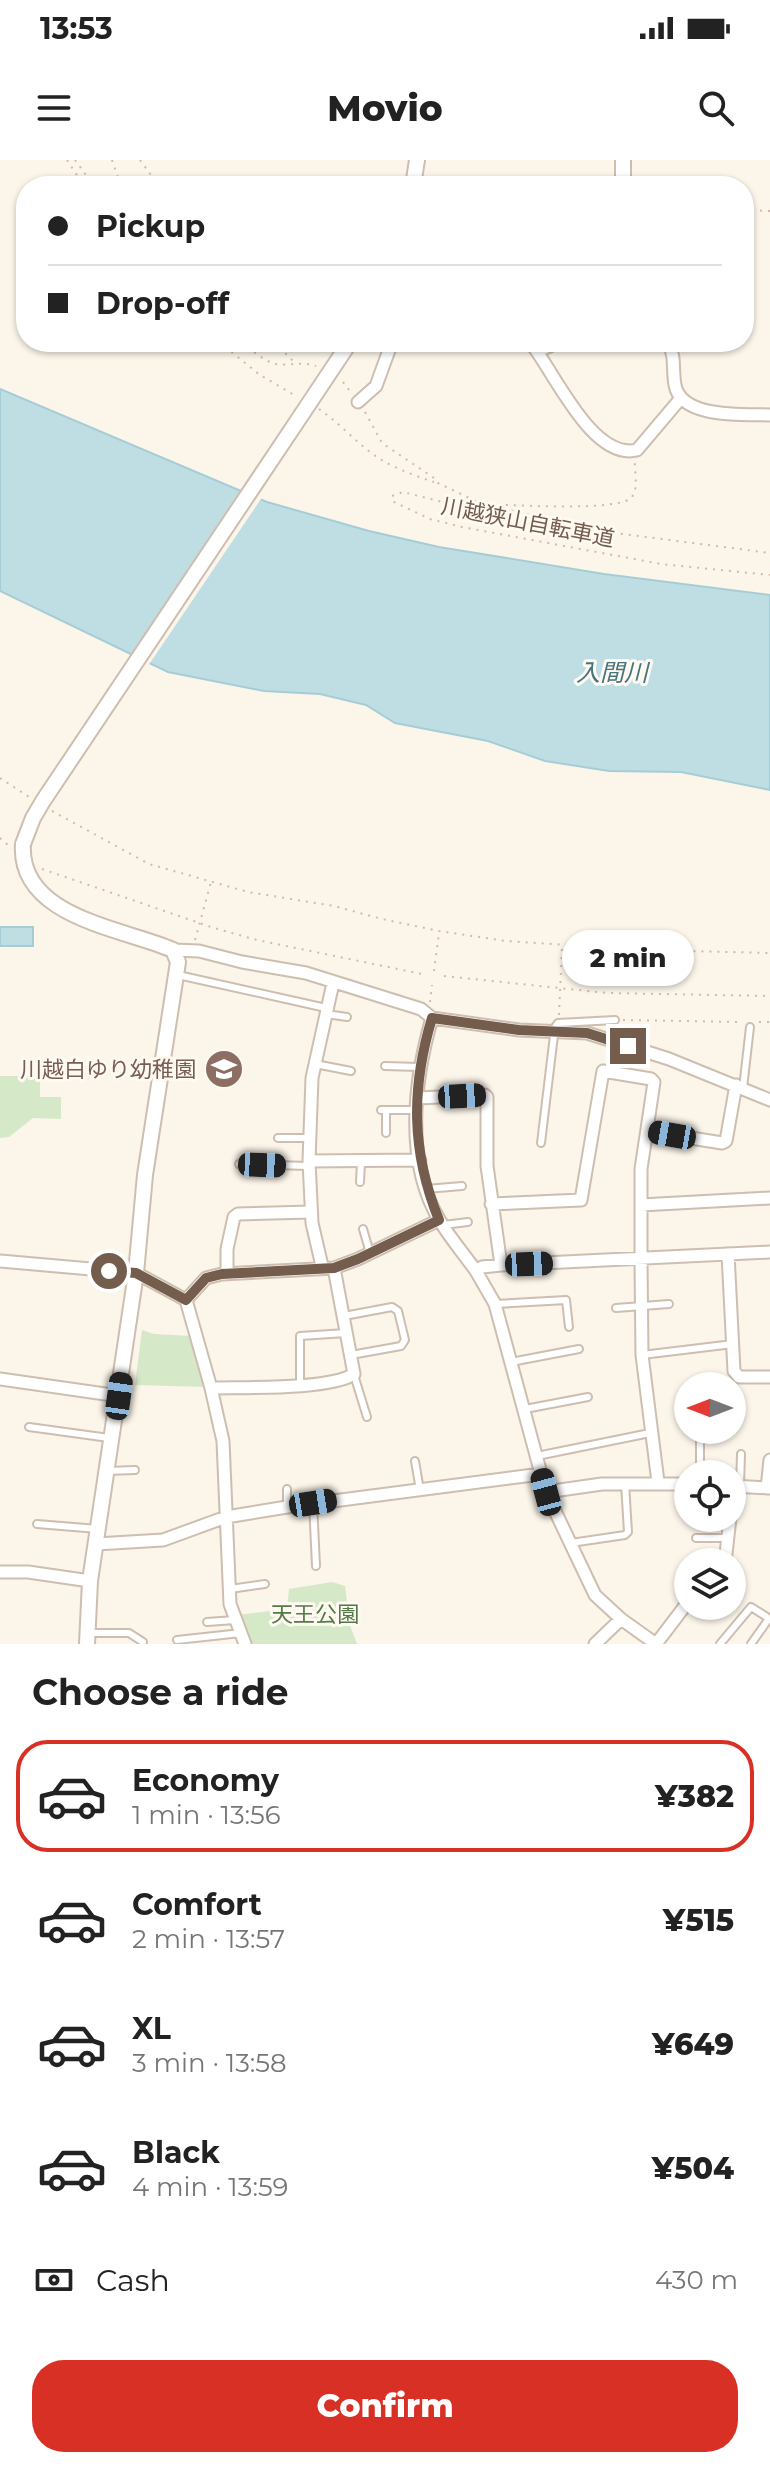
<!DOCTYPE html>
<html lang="en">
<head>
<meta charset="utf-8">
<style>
  :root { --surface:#fff; --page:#f6f6f6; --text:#222; --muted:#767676; --line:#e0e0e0; --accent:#d93025 }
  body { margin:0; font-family:Montserrat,"Noto Sans JP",sans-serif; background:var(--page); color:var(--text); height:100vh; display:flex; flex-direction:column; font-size:30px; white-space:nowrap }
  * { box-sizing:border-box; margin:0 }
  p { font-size:26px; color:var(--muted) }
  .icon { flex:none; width:44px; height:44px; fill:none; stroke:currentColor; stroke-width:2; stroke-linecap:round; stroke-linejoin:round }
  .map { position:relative; height:1484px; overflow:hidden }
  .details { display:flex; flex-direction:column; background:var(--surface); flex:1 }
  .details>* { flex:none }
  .guide { position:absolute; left:16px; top:16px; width:738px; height:176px; border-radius:32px; box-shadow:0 2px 6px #0004; display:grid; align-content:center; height:176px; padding:0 32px; background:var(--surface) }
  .needle { width:52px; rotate:270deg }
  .tools { position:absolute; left:674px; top:1212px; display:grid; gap:16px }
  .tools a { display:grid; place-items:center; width:72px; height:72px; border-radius:50%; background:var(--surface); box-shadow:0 2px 6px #0004; font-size:40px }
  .end { position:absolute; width:36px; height:36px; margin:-18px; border:10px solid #755d4e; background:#fff; box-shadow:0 0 0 4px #fff }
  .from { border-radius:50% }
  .bubble { position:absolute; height:56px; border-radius:28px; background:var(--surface); box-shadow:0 2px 6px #0004; font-size:26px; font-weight:800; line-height:56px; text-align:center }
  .car { position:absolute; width:24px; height:48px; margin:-24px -12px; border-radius:10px; box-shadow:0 0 6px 2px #0007; background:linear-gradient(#222 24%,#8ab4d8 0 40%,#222 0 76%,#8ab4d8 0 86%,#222 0) }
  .guide b { display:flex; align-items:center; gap:28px; height:76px; font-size:30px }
  .guide b+b { border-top:2px solid var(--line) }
  .guide i { width:20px; height:20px; background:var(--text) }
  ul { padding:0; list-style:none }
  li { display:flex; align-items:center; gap:24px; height:112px; margin:0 16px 12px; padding:0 16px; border:4px solid transparent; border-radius:32px }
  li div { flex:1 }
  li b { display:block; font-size:30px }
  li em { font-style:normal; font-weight:800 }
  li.selected { border-color:var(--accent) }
  li>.icon { width:72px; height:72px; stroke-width:1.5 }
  h2 { padding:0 32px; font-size:36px; line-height:96px }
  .pay { display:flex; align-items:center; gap:20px; height:88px; padding:0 32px; font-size:30px }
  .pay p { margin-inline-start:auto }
  .primary-button { display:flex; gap:16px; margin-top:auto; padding:16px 32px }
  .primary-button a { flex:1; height:92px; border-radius:32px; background:var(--accent); color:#fff; font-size:32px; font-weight:800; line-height:92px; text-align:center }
  .status { display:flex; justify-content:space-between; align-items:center; height:56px; padding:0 40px; background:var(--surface); direction:ltr }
  .status svg { height:22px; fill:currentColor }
  header { display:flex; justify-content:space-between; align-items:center; height:104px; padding:0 32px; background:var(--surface); font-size:36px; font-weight:800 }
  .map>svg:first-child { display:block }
</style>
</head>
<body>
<div class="status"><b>13:53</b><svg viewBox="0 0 49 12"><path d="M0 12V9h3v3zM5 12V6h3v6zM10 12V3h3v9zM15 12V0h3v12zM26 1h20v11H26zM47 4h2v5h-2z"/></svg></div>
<header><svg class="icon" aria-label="menu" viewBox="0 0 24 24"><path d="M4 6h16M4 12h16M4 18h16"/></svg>Movio<svg class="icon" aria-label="search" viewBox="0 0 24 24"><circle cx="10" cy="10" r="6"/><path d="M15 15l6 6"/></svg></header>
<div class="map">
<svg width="770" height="1484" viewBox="0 0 770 1484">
  <rect width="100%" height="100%" fill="#fbf5ea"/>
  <path fill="#d5e9c9" d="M0 916H40V937H61V959L33 958 9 977 0 978Z
    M142 1170 154 1174 192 1176 207 1227 135 1225Z
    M332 1422 345 1426 347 1442 342 1444 357 1484H249L237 1455 287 1449 289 1429Z"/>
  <path fill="#bfdee4" stroke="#a6cdd6" stroke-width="2" d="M0 229 267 342 369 371 439 387 604 414 770 435V630L681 612 609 611 545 601 488 581 395 563 366 545 320 534 264 531 168 512 0 431Z
    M0 767H33V786H0Z"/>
  <path fill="#fbf5ea" d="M244 328 263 336 148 506 130 497Z"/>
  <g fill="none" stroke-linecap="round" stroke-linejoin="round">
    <g stroke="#cdbeb0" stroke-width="10">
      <path id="service" d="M178 815 326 848
        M326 854 347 857
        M315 904 351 911
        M385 906 419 907
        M743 928 750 867
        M381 950H416
        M386 950V973
        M278 978H310
        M541 983 555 867 558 863 615 860
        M239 1004 309 1006
        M360 1022 361 1002
        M426 1029 462 1026
        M443 1065 468 1062
        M363 1069 370 1093
        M495 1144 566 1140 569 1167
        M616 1148 669 1144
        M344 1156 392 1147 398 1151 405 1180 401 1186 351 1195
        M642 1195 733 1184
        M511 1202 579 1189
        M354 1215 367 1257
        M300 1225V1176L346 1173
        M525 1249 588 1237
        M29 1267 109 1278
        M700 1270V1314
        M537 1296 650 1273
        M415 1301 420 1330
        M107 1311 135 1310
        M740 1326 741 1294
        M287 1329V1347
        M313 1343 316 1406
        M37 1364 98 1369
        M696 1378H729
        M571 1383 625 1375 628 1372 625 1323
        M230 1429 265 1424
        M207 1462 235 1460
        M90 1473H129L143 1482
        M177 1480 241 1473
        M720 1484 751 1447 767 1457 768 1460 751 1484"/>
    </g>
    <g stroke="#cdbeb0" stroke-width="15">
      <path id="minor" d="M530 182C554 211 592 301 637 290L681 238
        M668 182C676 197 672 209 675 225 681 259 744 254 770 255
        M538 191 559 182
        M358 242 376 226 392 182
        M173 790 199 791 242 802 306 813 421 849 432 858 519 870 587 873 669 899 770 940
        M432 858C414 920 404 1002 440 1061 450 1078 464 1094 476 1111L482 1107 501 1105 770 1092
        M417 938 485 935 487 937V1006L501 1105
        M648 971 722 983 726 981 736 925
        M309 1001 312 918 333 823
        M491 1044 581 1040 603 911 651 919 654 922 641 1009V1100L642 1195 658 1322
        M641 1045 770 1038
        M728 1094 734 1211 739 1217H770
        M0 1101 136 1113 186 1140 211 1228 223 1281 230 1444 245 1484
        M322 1106 312 1063 309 1001 420 1000
        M476 1111 495 1144 546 1332 595 1435 621 1459 656 1484 688 1442
        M227 1113V1089L234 1057 238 1054 311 1052
        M186 1140 206 1118 222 1114 334 1108 358 1099 439 1060
        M0 1219 119 1236
        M211 1228C243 1227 330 1230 354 1214L334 1108
        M732 1326 770 1328
        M767 1328 770 1300
        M546 1332 602 1324H688
        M96 1384 163 1380 226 1357 287 1347 541 1314
        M720 1402 726 1394 730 1358
        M0 1412H28L90 1421
        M595 1484 621 1459"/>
    </g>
    <g stroke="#cdbeb0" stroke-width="18">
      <path id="tertiary" d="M413 26 417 0
        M623 26V0
        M302 254 350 182
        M23 684C18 757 122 768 173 790L178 802 145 1015 136 1113 90 1421 87 1484"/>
    </g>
    <path stroke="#d5b9a6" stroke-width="2" stroke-dasharray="2 6" stroke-linecap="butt" d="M67 0 84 26
      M75 0 94 26
      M112 0 121 26
      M140 0 159 26
      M744 50 770 51
      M219 182 260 215 296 236
      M242 182C252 190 263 201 276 204 289 206 302 201 316 206
      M274 182 294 202
      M343 222 352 234
      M319 249C341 264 358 285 380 299 396 309 416 316 434 322
      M365 252 382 283 434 318 438 323 486 346 484 351H477L403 332 392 336 394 342 430 359 462 367 661 404 770 415
      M490 344C512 345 621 352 632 337 639 327 634 311 635 300
      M488 345 600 371 770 393
      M0 618 29 637
      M52 651 149 704 248 732 334 746 382 759 439 771 506 781 647 790 770 793
      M0 678 8 685
      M42 709 214 768 257 780 422 814
      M195 780 211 722
      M434 811 439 773
      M444 816 607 833 770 836
      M430 842 432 825
      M559 855 562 786
      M623 860 741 862
      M759 862H770"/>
    <use href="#service" stroke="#fff" stroke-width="6"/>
    <use href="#minor" stroke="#fff" stroke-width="11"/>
    <use href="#tertiary" stroke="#fff" stroke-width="14"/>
    <g stroke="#cdbeb0" stroke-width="18" stroke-linecap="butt">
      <path id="tertiary-bridge" d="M23 684 33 658 43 641 302 254"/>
    </g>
    <use href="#tertiary-bridge" stroke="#fff" stroke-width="14"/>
  </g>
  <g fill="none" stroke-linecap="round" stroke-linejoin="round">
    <path stroke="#755d4e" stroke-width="10" d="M109 1111 136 1113 186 1140 206 1118 222 1114 334 1108 358 1099 439 1060C411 991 411 928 432 858L519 870 587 873 628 886"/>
  </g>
  <defs>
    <g id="school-disc" transform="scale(2)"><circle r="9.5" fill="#8d6e63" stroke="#fef9f1"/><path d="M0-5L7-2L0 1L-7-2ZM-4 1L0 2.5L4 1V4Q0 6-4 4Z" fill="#fff"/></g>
  </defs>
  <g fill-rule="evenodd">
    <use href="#school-disc" x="224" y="909"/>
  </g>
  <g text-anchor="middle" stroke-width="6" stroke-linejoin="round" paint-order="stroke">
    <g font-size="22" fill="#755d4e" stroke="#fef9f1">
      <text transform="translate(528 362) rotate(11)" y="8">川越狭山自転車道</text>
    </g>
    <g font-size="22" fill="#785e54" stroke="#fef9f1" text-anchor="end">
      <text x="196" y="917">川越白ゆり幼稚園</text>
    </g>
    <g font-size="22" fill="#547a47" stroke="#fef9f1">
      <text x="315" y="1462">天王公園</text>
    </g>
    <g font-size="24" font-style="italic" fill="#467580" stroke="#fef9f1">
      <text x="612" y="521">入間川</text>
    </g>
  </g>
</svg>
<div class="tools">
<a><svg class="needle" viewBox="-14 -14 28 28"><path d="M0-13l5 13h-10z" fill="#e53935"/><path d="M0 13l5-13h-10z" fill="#767676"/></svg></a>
<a><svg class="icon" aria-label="locate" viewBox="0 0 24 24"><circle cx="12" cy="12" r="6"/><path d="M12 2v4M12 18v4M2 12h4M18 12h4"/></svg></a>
<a><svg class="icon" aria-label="layers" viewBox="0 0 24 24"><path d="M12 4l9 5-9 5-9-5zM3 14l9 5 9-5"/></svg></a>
</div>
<i class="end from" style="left:109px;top:1111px"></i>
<i class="end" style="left:628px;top:886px"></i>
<div class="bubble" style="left:562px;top:770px;width:132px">2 min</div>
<i class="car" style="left:462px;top:936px;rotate:87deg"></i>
<i class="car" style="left:672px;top:975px;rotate:280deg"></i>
<i class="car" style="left:262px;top:1005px;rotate:92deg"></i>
<i class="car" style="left:529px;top:1104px;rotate:88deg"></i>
<i class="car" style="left:119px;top:1236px;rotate:8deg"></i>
<i class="car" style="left:546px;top:1332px;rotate:345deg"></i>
<i class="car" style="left:313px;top:1343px;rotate:81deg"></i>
<div class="guide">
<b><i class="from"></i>Pickup</b>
<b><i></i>Drop-off</b>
</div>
</div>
<section class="details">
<h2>Choose a ride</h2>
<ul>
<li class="selected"><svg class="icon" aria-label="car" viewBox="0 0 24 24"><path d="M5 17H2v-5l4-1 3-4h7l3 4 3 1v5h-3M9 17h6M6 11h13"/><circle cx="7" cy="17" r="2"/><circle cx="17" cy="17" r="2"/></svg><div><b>Economy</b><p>1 min · 13:56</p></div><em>¥382</em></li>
<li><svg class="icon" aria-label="car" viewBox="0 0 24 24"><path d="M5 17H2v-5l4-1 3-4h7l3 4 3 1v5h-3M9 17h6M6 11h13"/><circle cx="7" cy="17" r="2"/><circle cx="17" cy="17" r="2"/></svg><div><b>Comfort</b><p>2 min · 13:57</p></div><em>¥515</em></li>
<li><svg class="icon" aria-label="car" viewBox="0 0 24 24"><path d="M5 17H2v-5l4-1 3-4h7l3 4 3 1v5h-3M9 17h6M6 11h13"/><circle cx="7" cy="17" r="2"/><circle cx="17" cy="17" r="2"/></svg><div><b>XL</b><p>3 min · 13:58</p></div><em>¥649</em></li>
<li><svg class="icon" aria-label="car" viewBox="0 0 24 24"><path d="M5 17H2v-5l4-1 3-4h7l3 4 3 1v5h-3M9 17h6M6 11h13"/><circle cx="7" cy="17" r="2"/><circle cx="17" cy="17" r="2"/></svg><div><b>Black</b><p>4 min · 13:59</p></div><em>¥504</em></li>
</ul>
<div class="pay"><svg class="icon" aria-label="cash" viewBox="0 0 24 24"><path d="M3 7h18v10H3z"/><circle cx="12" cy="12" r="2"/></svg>Cash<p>430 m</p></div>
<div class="primary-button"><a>Confirm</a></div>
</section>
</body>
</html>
